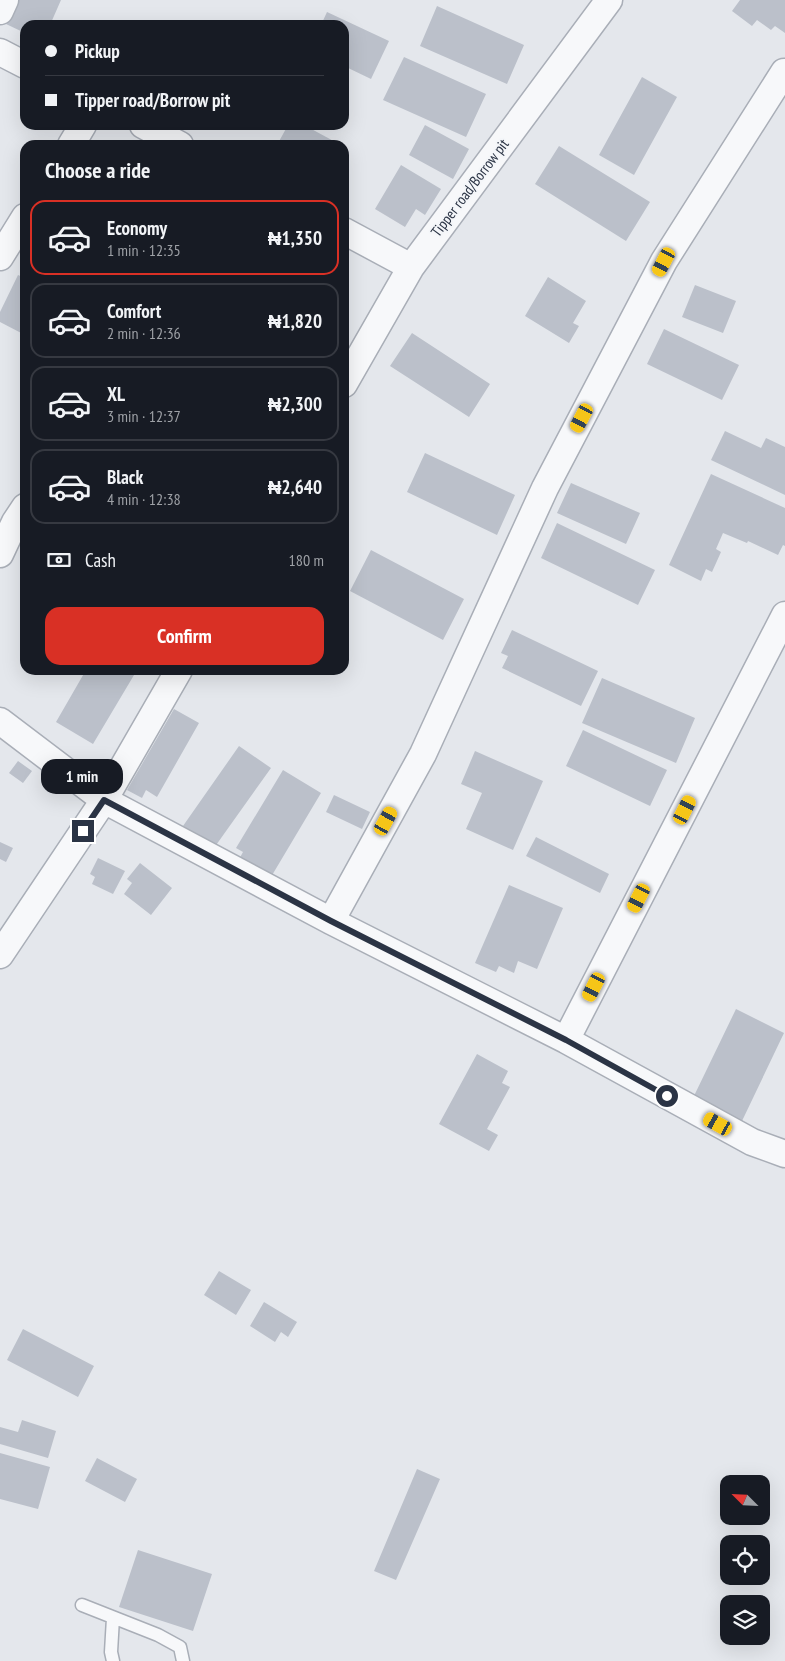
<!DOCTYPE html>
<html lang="en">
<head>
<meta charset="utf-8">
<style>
  :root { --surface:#171b24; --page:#242831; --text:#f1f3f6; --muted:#9ea1a6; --line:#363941; --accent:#d93025 }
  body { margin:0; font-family:"PT Sans Narrow",sans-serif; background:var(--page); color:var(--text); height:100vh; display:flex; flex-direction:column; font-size:19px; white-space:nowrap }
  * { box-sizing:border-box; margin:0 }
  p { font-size:16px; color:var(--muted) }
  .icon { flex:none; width:28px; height:28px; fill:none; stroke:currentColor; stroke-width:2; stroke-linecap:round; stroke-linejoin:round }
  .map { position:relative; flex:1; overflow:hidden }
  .panel { position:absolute; left:20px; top:140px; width:329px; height:535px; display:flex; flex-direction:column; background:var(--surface); border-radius:15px; box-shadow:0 5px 20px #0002 }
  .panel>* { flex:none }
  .guide { position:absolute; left:20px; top:20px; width:329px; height:110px; border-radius:15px; box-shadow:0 5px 20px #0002; display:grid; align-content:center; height:110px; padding:0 25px; background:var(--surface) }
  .needle { width:32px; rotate:294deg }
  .fabs { position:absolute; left:720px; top:1475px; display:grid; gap:10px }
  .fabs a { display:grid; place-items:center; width:50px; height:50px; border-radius:10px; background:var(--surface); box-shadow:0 5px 20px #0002; font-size:25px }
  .end { position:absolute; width:22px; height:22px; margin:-11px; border:6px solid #2b3445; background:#fff; box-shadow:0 0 0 2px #fff }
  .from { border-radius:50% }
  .bubble { position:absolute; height:35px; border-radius:15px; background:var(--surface); box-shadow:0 5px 20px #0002; font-size:16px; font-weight:600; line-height:35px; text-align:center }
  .car { position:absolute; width:15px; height:30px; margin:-15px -8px; border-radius:6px; box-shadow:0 0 4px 1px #0007; background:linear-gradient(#f5c518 24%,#345 0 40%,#f5c518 0 76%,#345 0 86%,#f5c518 0) }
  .guide b { display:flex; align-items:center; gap:18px; height:48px; font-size:19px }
  .guide b+b { border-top:1px solid var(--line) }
  .guide i { width:12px; height:12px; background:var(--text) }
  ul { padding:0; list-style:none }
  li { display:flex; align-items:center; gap:15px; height:75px; margin:0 10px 8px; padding:0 15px; border:2px solid var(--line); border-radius:15px }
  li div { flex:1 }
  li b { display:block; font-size:19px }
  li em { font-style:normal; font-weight:600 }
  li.current { border-color:var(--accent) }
  li>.icon { width:45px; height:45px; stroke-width:1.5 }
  h2 { padding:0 25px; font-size:22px; line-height:60px }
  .pay { display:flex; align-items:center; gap:12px; height:55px; padding:0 25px; font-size:19px }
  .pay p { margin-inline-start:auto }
  .cta { display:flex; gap:10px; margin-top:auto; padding:10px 25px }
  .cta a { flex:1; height:58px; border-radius:15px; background:var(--accent); color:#fff; font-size:20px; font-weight:600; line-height:58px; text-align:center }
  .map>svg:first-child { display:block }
</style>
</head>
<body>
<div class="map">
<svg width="785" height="1661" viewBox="0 0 785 1661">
  <rect width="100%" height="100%" fill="#e4e7ec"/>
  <path fill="#bbc0ca" d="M18 0H61L50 25H25V33L6 24Z
    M740 0H785V33L775 26 771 30 757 20 752 26 732 11Z
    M437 6 524 45 507 84 420 46Z
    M327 12 389 41 371 79 344 66V25H321Z
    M404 57 486 94 466 137 383 100Z
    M642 77 677 97 634 175 599 155Z
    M288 125H304L341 145H277Z
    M425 125 469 149 453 179 409 155Z
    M559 146 650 202 626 241 535 184Z
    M401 165 441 189 425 215 416 209 405 227 375 209Z
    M18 275 25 278V335L0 322V312Z
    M548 277 586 301 573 323 579 326 569 343 525 316Z
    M695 285 736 301 723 333 682 317Z
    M664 329 739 365 722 400 647 364Z
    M412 333 490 384 469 417 390 366Z
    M725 431 761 448 766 438 785 447V495L711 460Z
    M425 453 515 495 497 535 407 492Z
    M711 474 785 508V546L783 545 778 555 748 541 747 543 723 533 716 549 721 552 712 572 706 569 701 581 669 565Z
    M571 483 640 513 626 544 557 513Z
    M557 523 655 570 638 605 541 558Z
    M371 550 464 599 443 640 350 591Z
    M512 630 598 671 581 706 502 668 508 656 501 653Z
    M86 670H137L93 744 56 722Z
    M602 678 695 718 676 763 582 723Z
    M174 709 199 723 157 797 146 790 142 798 127 790Z
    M583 730 667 770 650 806 566 766Z
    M239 746 271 768 214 848 183 826Z
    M475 751 543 781 513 850 466 829 482 793 461 784Z
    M18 761 32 771 23 783 9 773Z
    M283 770 321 793 268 882 237 863 243 852 236 848Z
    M334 795 370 812 362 829 326 812Z
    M536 837 609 874 600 893 526 856Z
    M0 842 13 848 6 862 0 859Z
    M98 858 125 871 113 894 92 884 95 877 90 874Z
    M140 863 172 888 151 915 124 894 132 883 127 879Z
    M509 885 563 908 537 969 518 961 514 973 499 966 496 972 475 963Z
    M736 1009 784 1033 742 1121 693 1098Z
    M477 1054 508 1071 502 1083 510 1087 487 1129 498 1135 489 1151 439 1124Z
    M219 1271 251 1290 236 1315 204 1295Z
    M264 1302 297 1322 288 1337 281 1332 275 1342 250 1326Z
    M23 1329 94 1366 78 1397 7 1360Z
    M22 1420 56 1431 48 1458 0 1444V1427L18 1432Z
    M0 1453 50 1467 38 1509 0 1499Z
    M97 1458 137 1479 125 1502 85 1481Z
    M417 1469 440 1479 396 1580 374 1571Z
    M138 1550 212 1574 193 1631 119 1607Z"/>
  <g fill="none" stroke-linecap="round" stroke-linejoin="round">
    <g stroke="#a9aeb7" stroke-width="15">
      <path id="service" d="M82 1605 158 1635 180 1647 183 1661
        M113 1618 111 1652 113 1661"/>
    </g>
    <g stroke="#a9aeb7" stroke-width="29">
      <path id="minor" d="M0 11 5 0
        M0 52 25 65
        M143 125 180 145
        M71 145 83 125
        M344 231 411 267
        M0 257 25 217
        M344 384 411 267 609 0
        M0 554 15 522 25 507
        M0 721 104 800 331 921 566 1040 752 1142 785 1154
        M331 921 423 754 545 488 664 261 784 72
        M0 955 104 800 179 670
        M566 1040 785 615"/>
    </g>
    <use href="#service" stroke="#f7f8fa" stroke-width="12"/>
    <use href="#minor" stroke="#f7f8fa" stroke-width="26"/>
  </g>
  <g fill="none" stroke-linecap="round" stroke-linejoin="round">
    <path stroke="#2b3445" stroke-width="6" d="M83 831 104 800 331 921 566 1040 667 1096"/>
  </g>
  <g text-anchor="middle" stroke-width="4" stroke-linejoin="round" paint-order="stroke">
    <g font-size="15" fill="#2b3445" stroke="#f4f6f9">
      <text transform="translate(470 188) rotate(-53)" y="5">Tipper road/Borrow pit</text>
    </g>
  </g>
</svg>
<div class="fabs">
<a><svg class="needle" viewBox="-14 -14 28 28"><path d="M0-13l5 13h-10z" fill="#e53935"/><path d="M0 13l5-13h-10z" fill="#9ea1a6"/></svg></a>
<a><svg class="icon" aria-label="locate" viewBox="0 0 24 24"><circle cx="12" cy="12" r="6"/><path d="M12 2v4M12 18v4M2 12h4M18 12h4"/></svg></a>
<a><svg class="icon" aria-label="layers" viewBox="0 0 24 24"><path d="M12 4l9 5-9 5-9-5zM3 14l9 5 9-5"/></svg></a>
</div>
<i class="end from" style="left:667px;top:1096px"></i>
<i class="end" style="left:83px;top:831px"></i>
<div class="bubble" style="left:41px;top:759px;width:82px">1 min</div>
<i class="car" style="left:664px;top:262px;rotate:208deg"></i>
<i class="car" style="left:582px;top:418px;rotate:208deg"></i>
<i class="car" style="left:685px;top:810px;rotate:27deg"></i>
<i class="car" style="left:386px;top:821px;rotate:29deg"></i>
<i class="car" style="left:639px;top:898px;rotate:207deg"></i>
<i class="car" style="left:594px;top:987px;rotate:207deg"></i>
<i class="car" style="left:718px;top:1124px;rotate:299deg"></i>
<div class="guide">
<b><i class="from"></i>Pickup</b>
<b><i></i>Tipper road/Borrow pit</b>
</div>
<section class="panel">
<h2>Choose a ride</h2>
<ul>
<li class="current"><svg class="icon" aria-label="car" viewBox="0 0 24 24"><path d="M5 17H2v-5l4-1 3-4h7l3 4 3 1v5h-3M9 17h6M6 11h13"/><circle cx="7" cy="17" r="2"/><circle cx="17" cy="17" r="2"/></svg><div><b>Economy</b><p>1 min · 12:35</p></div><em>₦1,350</em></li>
<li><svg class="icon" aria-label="car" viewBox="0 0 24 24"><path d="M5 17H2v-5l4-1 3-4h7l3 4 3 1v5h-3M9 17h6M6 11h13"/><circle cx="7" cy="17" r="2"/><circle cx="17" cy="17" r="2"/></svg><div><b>Comfort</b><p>2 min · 12:36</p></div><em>₦1,820</em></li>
<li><svg class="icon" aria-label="car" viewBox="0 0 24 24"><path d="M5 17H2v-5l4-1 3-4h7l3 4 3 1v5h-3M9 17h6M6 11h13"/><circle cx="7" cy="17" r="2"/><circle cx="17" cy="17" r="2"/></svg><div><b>XL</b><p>3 min · 12:37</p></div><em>₦2,300</em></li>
<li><svg class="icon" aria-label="car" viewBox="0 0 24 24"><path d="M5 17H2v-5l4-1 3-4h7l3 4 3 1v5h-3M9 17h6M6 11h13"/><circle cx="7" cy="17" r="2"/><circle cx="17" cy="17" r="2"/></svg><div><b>Black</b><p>4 min · 12:38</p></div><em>₦2,640</em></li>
</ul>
<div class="pay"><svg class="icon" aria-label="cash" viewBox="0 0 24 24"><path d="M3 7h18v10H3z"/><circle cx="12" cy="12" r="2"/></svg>Cash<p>180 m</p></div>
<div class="cta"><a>Confirm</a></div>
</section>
</div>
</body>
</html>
